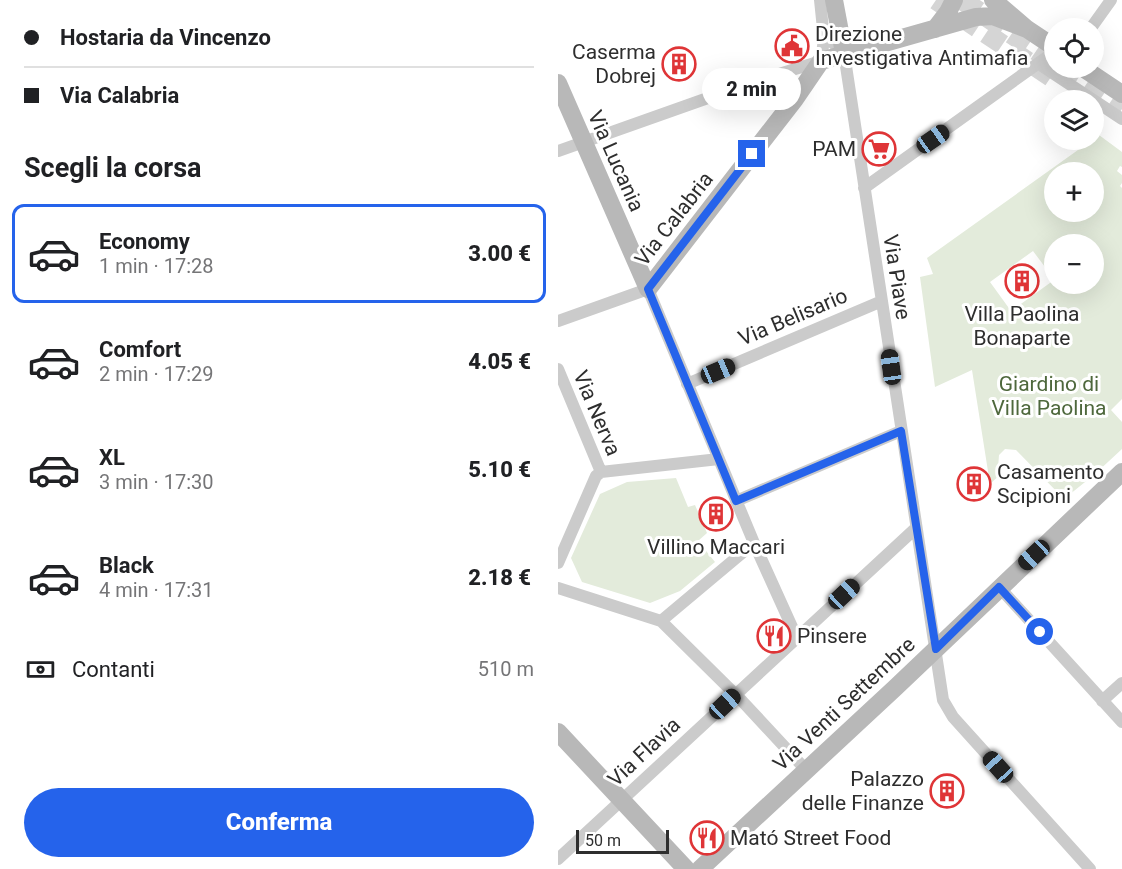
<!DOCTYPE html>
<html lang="it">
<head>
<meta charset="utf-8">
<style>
  :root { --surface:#fff; --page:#f6f6f6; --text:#202124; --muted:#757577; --line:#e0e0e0; --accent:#2563eb }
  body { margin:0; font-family:Roboto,sans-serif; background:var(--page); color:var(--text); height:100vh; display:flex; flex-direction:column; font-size:22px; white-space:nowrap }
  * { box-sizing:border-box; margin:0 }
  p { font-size:20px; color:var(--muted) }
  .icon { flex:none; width:33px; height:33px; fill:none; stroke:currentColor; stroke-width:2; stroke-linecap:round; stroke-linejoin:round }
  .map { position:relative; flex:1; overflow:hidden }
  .side { display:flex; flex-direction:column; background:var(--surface); width:558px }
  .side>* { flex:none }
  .banner { display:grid; align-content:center; height:132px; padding:0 24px; background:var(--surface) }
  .fabs { position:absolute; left:486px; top:18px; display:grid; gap:12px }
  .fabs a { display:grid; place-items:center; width:60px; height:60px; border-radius:50%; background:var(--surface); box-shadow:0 6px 24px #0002; font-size:30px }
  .scale { position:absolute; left:18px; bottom:15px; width:93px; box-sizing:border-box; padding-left:6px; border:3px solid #2e2e2e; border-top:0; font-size:16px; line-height:21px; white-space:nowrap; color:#2e2e2e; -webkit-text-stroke:4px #fff; paint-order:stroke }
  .end { position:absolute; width:27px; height:27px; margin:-14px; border:8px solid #2563eb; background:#fff; box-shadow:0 0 0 3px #fff }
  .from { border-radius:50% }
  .bubble { position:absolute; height:42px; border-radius:21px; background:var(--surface); box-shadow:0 6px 24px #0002; font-size:20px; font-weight:800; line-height:42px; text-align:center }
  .car { position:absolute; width:18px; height:36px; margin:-18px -9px; border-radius:8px; box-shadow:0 0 4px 2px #0007; background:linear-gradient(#222 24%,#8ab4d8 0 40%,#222 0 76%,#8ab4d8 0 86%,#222 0) }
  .banner b { display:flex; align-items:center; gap:21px; height:57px; font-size:22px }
  .banner b+b { border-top:2px solid var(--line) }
  .banner i { width:15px; height:15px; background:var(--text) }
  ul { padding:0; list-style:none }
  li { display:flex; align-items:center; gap:18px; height:99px; margin:0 12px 9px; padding:0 12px; border:3px solid transparent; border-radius:12px }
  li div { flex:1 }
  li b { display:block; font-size:22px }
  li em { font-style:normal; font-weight:800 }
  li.active { border-color:var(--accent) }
  li>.icon { width:54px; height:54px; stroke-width:1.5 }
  h2 { padding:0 24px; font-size:27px; line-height:72px }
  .pay { display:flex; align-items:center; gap:15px; height:66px; padding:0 24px; font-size:22px }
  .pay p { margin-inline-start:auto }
  .primary-button { display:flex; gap:12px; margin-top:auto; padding:12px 24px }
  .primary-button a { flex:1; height:69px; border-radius:36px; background:var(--accent); color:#fff; font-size:24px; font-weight:800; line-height:69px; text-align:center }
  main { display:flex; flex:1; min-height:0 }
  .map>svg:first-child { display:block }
</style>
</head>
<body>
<main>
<section class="side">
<div class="banner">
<b><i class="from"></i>Hostaria da Vincenzo</b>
<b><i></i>Via Calabria</b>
</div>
<h2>Scegli la corsa</h2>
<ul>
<li class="active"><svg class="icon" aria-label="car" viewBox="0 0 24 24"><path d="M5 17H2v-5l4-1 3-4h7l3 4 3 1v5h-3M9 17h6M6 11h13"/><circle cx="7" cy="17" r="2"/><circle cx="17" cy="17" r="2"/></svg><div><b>Economy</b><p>1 min · 17:28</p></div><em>3.00 €</em></li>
<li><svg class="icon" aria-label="car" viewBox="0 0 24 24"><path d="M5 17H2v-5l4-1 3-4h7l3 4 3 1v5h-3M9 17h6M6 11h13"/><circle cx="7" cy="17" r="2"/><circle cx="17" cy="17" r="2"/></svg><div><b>Comfort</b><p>2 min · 17:29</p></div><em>4.05 €</em></li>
<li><svg class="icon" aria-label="car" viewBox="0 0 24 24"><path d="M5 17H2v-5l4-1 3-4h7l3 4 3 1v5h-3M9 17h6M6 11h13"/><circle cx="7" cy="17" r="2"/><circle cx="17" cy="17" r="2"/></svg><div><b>XL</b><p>3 min · 17:30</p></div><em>5.10 €</em></li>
<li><svg class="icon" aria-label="car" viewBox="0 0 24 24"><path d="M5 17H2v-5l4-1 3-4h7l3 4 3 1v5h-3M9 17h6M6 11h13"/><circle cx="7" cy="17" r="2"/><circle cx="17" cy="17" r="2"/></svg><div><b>Black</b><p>4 min · 17:31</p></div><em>2.18 €</em></li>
</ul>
<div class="pay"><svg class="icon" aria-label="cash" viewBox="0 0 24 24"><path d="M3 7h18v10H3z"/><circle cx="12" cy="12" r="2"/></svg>Contanti<p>510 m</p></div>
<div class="primary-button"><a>Conferma</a></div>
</section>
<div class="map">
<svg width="564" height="869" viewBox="0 0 564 869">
  <rect width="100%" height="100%" fill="#fff"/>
  <path fill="#e3ebdb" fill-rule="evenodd" d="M541 135 564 152V167L562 166 559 171 564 175V183L562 186 564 188V399L553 410 564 422V449L537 474 506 499 458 450 447 449 441 455 440 468 445 472 432 484 414 370 377 387 362 277 375 274 369 258ZM496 172H536V212H496ZM507 243 536 244V284H496V280L453 311 432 282 475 251 496 279V244Z
    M118 478 130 507 137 505 149 533 140 541 157 562 122 591 92 603 24 582 13 558 42 494 69 482Z"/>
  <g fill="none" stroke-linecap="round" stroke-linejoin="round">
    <path stroke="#d5d5d5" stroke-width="20" stroke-dasharray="20 10" stroke-linecap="butt" d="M378 0 493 77
      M404 0 496 63
      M503 68 564 109"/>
    <path stroke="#cbcbcb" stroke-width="12" d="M533 28 553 0
      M266 31 275 43 286 53 385 700 395 717 532 869
      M481 64 564 119
      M219 74 231 83 237 99
      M0 151 195 82 263 61 266 39 262 0
      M306 188 496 52
      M0 321 90 289 196 543 239 638
      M0 369 43 472
      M129 384 324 301
      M178 501 343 431
      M0 563 38 476 43 472 161 459
      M441 587 564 722
      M0 588 103 621 196 543
      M103 621 184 701 249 771
      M544 701 564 683
      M0 859 358 528"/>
    <path stroke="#b8b8b8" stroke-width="18" d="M276 0 286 53
      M435 0 469 29 496 47
      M377 29 390 12 396 0
      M525 68 564 94
      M0 83 90 289 237 99 263 61 418 17 435 16 469 29
      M0 732 128 869
      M142 869 337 688 564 472"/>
  </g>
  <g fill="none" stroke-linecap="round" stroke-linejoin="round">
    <path stroke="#2563eb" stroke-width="8" d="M194 154 90 289 178 501 343 431 378 649 441 587 482 632"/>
  </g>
  <defs>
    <g id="civic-ring" transform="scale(1.725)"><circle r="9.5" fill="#fff" stroke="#df3537" stroke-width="1.5"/><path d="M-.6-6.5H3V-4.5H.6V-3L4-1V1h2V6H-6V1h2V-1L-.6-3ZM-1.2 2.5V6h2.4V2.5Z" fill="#df3537"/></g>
    <g id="building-ring" transform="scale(1.725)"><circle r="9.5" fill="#fff" stroke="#df3537" stroke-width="1.5"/><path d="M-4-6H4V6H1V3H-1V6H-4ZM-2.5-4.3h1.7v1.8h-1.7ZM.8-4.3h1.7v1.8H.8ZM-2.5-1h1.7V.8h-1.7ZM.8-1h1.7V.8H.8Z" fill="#df3537"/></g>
    <g id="supermarket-ring" transform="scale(1.725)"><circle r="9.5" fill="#fff" stroke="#df3537" stroke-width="1.5"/><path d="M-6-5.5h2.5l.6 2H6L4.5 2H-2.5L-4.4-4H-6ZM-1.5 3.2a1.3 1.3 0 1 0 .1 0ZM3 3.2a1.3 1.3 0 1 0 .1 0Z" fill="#df3537"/></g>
    <g id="restaurant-ring" transform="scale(1.725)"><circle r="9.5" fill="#fff" stroke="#df3537" stroke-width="1.5"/><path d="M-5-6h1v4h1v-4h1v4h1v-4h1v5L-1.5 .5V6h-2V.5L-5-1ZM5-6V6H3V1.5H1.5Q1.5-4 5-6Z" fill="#df3537"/></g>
  </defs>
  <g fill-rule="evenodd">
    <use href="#civic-ring" x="234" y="46"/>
    <use href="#building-ring" x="121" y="64"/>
    <use href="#supermarket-ring" x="321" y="149"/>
    <use href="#building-ring" x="464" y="281"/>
    <use href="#building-ring" x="416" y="484"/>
    <use href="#building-ring" x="158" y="514"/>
    <use href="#restaurant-ring" x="216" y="636"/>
    <use href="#building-ring" x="389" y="791"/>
    <use href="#restaurant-ring" x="149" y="838"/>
  </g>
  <g text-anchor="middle" stroke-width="6" stroke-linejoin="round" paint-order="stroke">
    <g font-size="21" fill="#2e2e2e" stroke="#fff" text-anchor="start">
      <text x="257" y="41">Direzione<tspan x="257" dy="24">Investigativa Antimafia</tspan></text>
      <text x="98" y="59" text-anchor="end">Caserma<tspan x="98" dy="24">Dobrej</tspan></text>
      <text x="298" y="156" text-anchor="end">PAM</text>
      <text x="464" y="321" text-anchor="middle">Villa Paolina<tspan x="464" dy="24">Bonaparte</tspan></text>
      <text x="439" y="479">Casamento<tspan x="439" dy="24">Scipioni</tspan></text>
      <text x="158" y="554" text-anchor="middle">Villino Maccari</text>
      <text x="239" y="643">Pinsere</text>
      <text x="366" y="786" text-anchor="end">Palazzo<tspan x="366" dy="24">delle Finanze</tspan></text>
      <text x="172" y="845">Mató Street Food</text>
    </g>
    <g font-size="21" fill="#2e2e2e" stroke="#fff">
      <text transform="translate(58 161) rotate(66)" y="7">Via Lucania</text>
      <text transform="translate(116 219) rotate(-52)" y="7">Via Calabria</text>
      <text transform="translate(339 277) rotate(81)" y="7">Via Piave</text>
      <text transform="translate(235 317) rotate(-23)" y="7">Via Belisario</text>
      <text transform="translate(39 413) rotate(67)" y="7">Via Nerva</text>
      <text transform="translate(286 704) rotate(-43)" y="7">Via Venti Settembre</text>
      <text transform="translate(86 752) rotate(-43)" y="7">Via Flavia</text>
    </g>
    <g font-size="21" fill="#4e683c" stroke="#fff">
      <text x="491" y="391">Giardino di<tspan x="491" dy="24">Villa Paolina</tspan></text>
    </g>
  </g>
</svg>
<div class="fabs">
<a><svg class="icon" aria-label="locate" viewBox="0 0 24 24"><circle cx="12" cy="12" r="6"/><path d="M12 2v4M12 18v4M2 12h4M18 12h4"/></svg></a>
<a><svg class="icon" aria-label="layers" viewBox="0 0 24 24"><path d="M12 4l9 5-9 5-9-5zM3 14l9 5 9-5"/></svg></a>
<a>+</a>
<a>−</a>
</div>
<div class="scale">50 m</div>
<i class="end from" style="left:482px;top:632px"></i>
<i class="end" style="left:194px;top:154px"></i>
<div class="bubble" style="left:144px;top:68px;width:99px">2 min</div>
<i class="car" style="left:375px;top:139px;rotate:55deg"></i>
<i class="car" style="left:333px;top:367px;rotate:352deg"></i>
<i class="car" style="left:160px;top:371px;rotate:67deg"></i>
<i class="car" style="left:476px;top:555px;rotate:227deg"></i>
<i class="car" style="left:286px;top:594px;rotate:47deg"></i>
<i class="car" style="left:167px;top:704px;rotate:47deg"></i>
<i class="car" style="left:440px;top:767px;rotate:318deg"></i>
</div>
</main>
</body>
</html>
